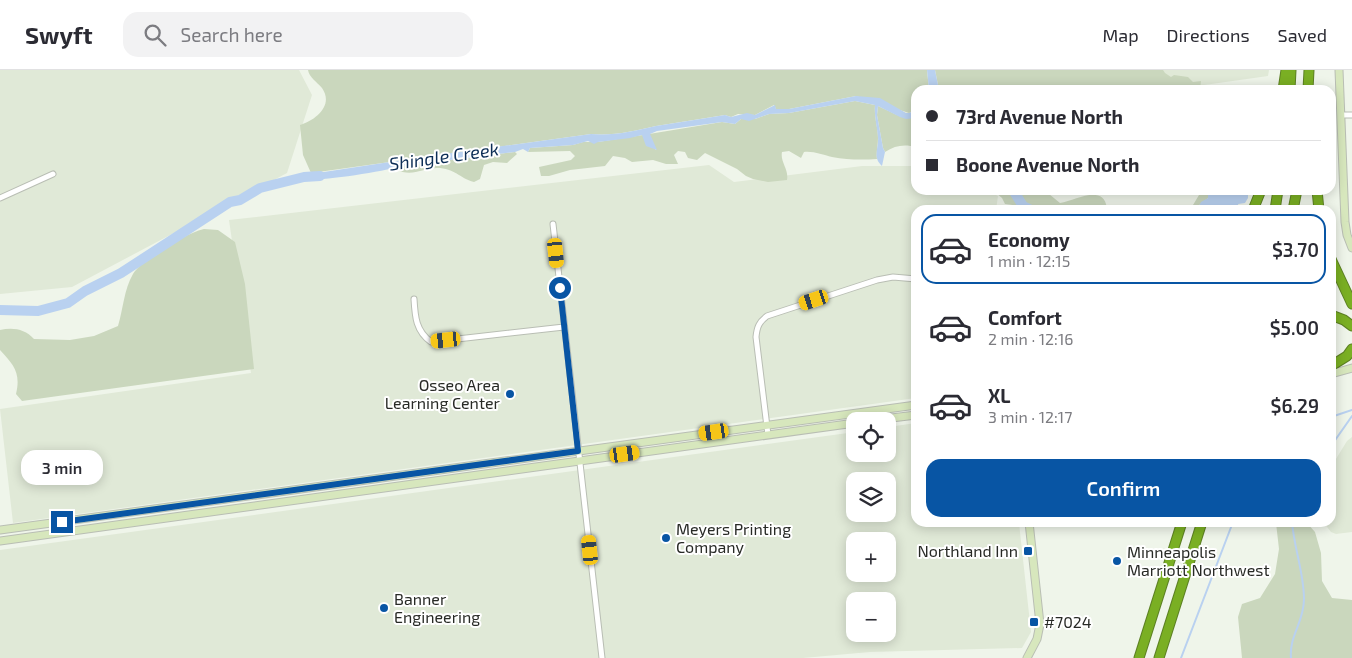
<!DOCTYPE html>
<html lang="en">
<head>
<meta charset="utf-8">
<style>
  :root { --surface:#fff; --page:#f2f2f3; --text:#2b2b33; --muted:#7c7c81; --line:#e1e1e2; --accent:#0855a4 }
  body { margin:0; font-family:"Exo 2",sans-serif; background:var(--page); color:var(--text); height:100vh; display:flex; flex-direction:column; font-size:19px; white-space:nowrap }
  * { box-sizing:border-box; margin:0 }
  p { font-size:16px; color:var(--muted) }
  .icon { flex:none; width:28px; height:28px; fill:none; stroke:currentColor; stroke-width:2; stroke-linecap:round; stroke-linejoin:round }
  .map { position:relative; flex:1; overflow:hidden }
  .drawer { position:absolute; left:911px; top:135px; width:425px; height:322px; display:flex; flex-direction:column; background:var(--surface); border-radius:15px; box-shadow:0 2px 12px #0003 }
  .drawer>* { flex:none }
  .banner { position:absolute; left:911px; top:15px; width:425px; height:110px; border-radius:15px; box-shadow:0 2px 12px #0003; display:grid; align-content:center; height:110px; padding:0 15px; background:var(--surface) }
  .fabs { position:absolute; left:846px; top:342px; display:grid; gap:10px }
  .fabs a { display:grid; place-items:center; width:50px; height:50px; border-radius:10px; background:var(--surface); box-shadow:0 2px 12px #0003; font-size:25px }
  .end { position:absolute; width:22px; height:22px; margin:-11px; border:6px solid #0855a4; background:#fff; box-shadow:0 0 0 2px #fff }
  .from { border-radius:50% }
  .bubble { position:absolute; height:35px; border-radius:15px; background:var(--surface); box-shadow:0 2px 12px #0003; font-size:16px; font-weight:600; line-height:35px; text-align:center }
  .car { position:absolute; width:15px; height:30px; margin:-15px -8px; border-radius:6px; box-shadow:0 0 4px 1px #0007; background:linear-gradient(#f5c518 24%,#345 0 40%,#f5c518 0 76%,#345 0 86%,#f5c518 0) }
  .banner b { display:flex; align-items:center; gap:18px; height:48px; font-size:19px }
  .banner b+b { border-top:1px solid var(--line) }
  .banner i { width:12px; height:12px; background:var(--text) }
  ul { padding:9px 0 0; list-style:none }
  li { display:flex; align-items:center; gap:15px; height:70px; margin:0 10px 8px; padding:0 5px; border:2px solid transparent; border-radius:15px }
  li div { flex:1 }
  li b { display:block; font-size:19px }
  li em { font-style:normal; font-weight:600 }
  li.selected { border-color:var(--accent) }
  li>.icon { width:45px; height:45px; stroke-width:1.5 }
  .primary-button { display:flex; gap:10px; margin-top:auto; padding:10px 15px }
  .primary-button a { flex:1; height:58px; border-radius:15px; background:var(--accent); color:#fff; font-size:20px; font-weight:600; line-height:58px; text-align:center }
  header { display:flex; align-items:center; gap:30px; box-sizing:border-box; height:70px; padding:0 25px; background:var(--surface); border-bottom:1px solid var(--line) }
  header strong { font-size:24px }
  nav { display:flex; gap:28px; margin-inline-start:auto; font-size:18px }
  .search { width:350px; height:45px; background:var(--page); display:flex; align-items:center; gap:12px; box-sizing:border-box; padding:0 18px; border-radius:15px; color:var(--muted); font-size:19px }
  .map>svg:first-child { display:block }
</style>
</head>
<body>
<header>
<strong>Swyft</strong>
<div class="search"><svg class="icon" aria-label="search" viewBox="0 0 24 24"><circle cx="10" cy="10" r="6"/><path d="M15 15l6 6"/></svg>Search here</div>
<nav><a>Map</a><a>Directions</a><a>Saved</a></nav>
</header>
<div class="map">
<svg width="1352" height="588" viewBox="0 0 1352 588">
  <rect width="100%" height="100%" fill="#eff5ea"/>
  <path fill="#e0e9d7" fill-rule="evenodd" d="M0 0H299L312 25 287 103 72 217 0 224Z
    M1154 0H1269L1268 6 1176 19Z
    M709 95 734 112 862 96H916V120H987L998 126 996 140H916V328L13 453 0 339 251 303 229 150Z
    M916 353V452L1019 453 1031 562 1022 578 870 582 803 588H0V480L855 362V384H888V357ZM855 411H888V444H855ZM855 471H888V504H855ZM855 531H888V564H855Z
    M1352 367V462L1336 464 1331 462 1324 453 1331 452V397L1347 371Z"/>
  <path fill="#cad7bd" d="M308 0H927L929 20H916V40L909 43 856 26 789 39H776L774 35 755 45 738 44 731 47 725 45C702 49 679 52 656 56 635 61 613 66 591 64L311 103 303 85 300 55C316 50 334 35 322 18 317 12 309 7 308 0Z
    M935 0H1163L1165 3 1171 7 1174 5 1188 7 1193 12 1201 11 1200 20H939Z
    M855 31 875 35C874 47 878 57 878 68 878 76 876 82 877 89 862 90 848 90 832 87 823 85 814 81 804 82L801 88 789 81 782 82C780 92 789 99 787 110L768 112 753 109 746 106 737 99 705 83 697 90 688 88 685 82 678 81 674 85 678 94H666L653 90 632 92 625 88 613 86 605 96 570 100 549 106H541L539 97 571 90 575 86 570 81 528 82 530 78 573 75 583 72H598L643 65 656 80 649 64 722 52 735 54 741 49H755L769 44 789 43Z
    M878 36C892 42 901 49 916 48V77C905 74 895 75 885 82L883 78 877 45Z
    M515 82 517 84 507 93 493 92 484 95 480 109 474 112C459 108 455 98 437 98 420 98 413 108 395 99L401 96Z
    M988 120H1011L1020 136 1005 134 1002 128 995 122 993 123Z
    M1020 120H1051L1049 124 1060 133C1076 131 1103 113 1107 138L1103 140H1037L1026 135 1016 121Z
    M1193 120H1204L1208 124V128L1198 136 1197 140H1190L1199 125Z
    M204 159 218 160 235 172 245 214 254 299 22 331 16 324C21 303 14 295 0 280V260C13 257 25 259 34 269L70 270 94 266 118 256C123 240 124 219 133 204 144 187 184 164 204 159Z
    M1276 453H1307L1315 462 1321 483 1322 511 1332 528 1352 530V588H1242L1238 547 1242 534 1260 528 1275 504 1279 479Z"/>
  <path fill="#b9d1f0" d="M927 0H935L939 20H929Z
    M856 26 880 28 906 43H909L916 40V48L906 49 900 47 878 36 877 45 883 78 885 82 882 96C872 87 879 78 878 67 877 56 874 46 875 35L855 31 789 43 769 44 749 51 741 49 735 54 722 52 657 61 650 64 657 80 646 76 642 65 630 68 598 72 594 74 588 71 573 75 530 78 528 82 523 79 515 82 401 96C393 100 317 112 310 109 308 109 306 107 304 105L416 88 591 64C613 66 635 61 656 56 679 52 703 49 725 45L731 47 747 43 755 45 775 35 776 39H789Z
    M1204 120H1250L1248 123V128L1245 133 1238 134 1239 138 1242 140H1197L1201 132 1208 128V124Z"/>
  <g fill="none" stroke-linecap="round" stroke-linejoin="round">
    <path stroke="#b9d1f0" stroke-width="2" d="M1331 347 1352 340
      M1331 376 1352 346
      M1181 588 1233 452
      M1291 588C1289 565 1304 553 1304 529 1304 503 1294 478 1292 452"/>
    <path stroke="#b9d1f0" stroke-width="10" d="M1013 120 1023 136 1031 140
      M0 240 38 241 68 233 85 221 121 203 230 132 240 130 260 118 304 107 320 106"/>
    <g stroke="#b9beb4" stroke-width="7">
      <path id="street" d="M1341 45H1352
        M0 128 53 104
        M553 154 602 588
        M414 229C415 247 416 261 431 272L564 257
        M768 365 756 267C757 257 759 252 767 246L877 210 893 207 916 209"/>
    </g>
    <g stroke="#b9beb4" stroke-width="9">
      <path id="secondary" d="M1339 0 1345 152 1347 165 1352 178
        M1331 304 1352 298
        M867 351 916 345
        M0 460 916 335
        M0 471 855 353
        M1027 588 1037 569 1040 554 1029 452"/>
    </g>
    <g stroke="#5d8024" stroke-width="11">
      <path id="highway" d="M1283 20 1286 0
        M1290 20 1291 0
        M1308 20 1309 0
        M1317 120 1319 140
        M1253 140 1261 120
        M1275 140 1278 120
        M1293 140 1297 120
        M1331 189 1352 234
        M1331 245 1344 250 1352 256
        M1331 296 1347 286 1352 279
        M1139 588 1182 452
        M1159 588 1202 452"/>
    </g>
    <use href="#street" stroke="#fff" stroke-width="5"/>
    <use href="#secondary" stroke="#d7e7bd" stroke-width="7"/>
    <use href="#highway" stroke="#7aaf23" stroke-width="9"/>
  </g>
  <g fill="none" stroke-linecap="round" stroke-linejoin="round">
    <path stroke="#0855a4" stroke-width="6" d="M62 452 578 381 560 218"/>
  </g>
  <g fill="#0855a4" stroke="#fff" stroke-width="2">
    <circle cx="510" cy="324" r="5"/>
    <circle cx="666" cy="468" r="5"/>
    <rect x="1023" y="476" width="10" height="10" rx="2.5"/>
    <circle cx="1117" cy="491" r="5"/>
    <circle cx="384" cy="538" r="5"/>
    <rect x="1029" y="547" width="10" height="10" rx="2.5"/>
  </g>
  <g text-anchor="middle" stroke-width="4" stroke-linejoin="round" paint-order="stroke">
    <g font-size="16" fill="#282a26" stroke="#fff" text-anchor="start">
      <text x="500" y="321" text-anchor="end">Osseo Area<tspan x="500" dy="18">Learning Center</tspan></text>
      <text x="676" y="465">Meyers Printing<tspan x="676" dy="18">Company</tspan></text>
      <text x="1018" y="487" text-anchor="end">Northland Inn</text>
      <text x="1127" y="488">Minneapolis<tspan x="1127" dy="18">Marriott Northwest</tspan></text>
      <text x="394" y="535">Banner<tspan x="394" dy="18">Engineering</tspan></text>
      <text x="1044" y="558">#7024</text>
    </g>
    <g font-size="18" font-style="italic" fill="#0c2d55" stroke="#fff">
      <text transform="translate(444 87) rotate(-8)" y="6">Shingle Creek</text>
    </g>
  </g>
</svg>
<div class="fabs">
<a><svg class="icon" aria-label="locate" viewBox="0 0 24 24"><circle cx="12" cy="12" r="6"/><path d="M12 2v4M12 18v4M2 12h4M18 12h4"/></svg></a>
<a><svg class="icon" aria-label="layers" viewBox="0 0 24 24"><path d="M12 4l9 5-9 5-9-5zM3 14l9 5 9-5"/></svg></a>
<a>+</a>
<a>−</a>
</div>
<i class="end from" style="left:560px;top:218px"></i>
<i class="end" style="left:62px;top:452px"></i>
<div class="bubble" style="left:21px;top:380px;width:82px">3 min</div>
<i class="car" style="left:556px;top:183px;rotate:174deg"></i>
<i class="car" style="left:814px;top:230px;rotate:252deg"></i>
<i class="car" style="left:446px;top:270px;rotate:264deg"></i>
<i class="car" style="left:714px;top:362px;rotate:262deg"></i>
<i class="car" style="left:625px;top:384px;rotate:82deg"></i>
<i class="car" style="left:590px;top:480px;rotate:354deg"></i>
<div class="banner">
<b><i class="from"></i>73rd Avenue North</b>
<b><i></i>Boone Avenue North</b>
</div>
<section class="drawer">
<ul>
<li class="selected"><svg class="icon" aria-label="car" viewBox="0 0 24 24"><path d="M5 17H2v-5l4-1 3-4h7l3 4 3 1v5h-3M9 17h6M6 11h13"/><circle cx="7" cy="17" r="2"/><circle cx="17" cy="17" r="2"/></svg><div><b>Economy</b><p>1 min · 12:15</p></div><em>$3.70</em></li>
<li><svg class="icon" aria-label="car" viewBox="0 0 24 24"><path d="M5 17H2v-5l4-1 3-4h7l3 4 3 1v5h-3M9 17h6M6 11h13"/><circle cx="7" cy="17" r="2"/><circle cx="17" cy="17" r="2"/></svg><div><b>Comfort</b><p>2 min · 12:16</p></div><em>$5.00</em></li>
<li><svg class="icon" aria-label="car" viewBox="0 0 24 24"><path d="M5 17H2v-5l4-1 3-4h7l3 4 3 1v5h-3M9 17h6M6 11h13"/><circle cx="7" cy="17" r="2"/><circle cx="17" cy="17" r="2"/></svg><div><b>XL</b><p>3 min · 12:17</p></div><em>$6.29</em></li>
</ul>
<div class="primary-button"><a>Confirm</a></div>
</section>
</div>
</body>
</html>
